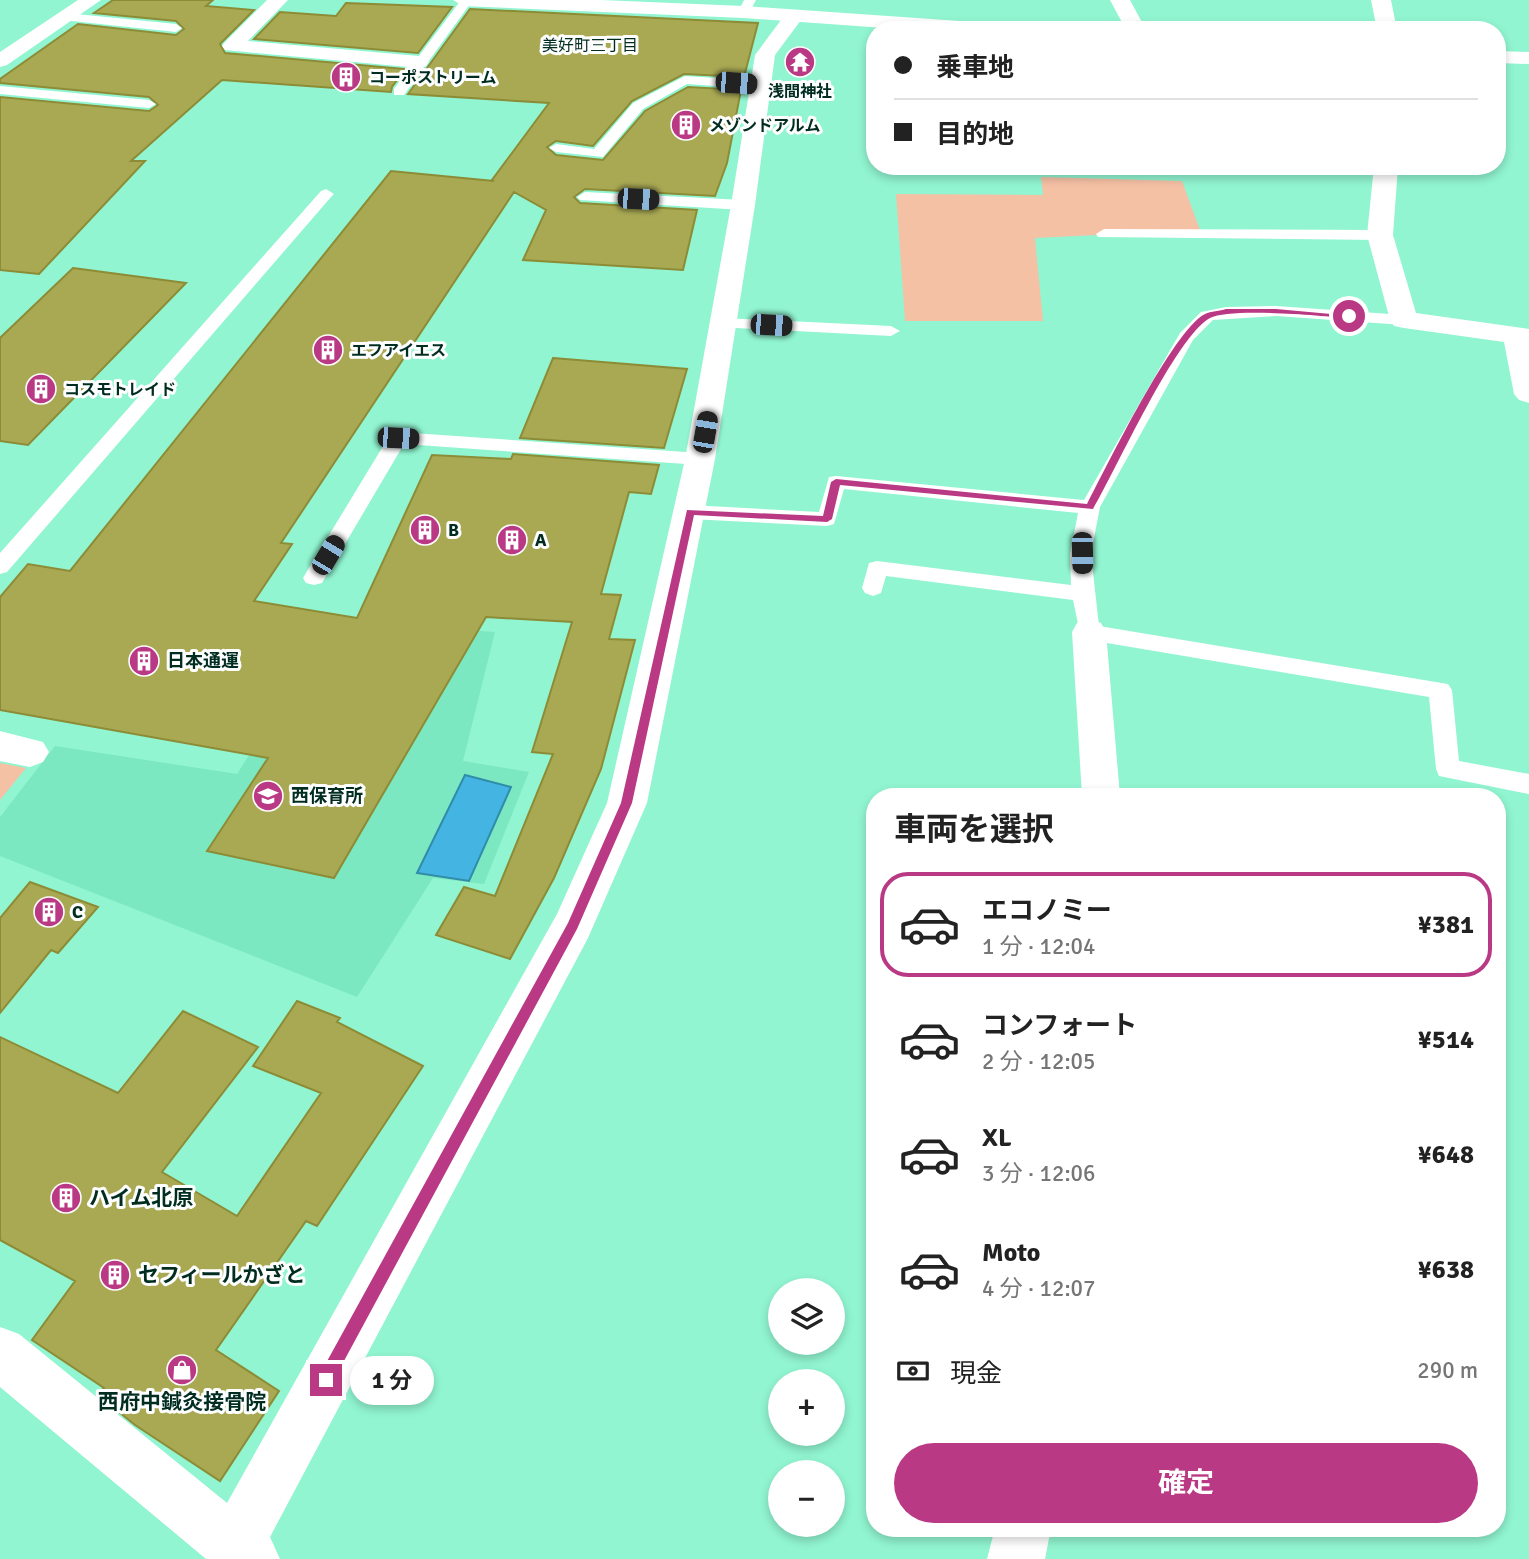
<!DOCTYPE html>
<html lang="ja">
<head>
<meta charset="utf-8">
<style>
  :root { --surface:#fff; --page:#f2f2f2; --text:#222; --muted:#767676; --line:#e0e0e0; --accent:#ba3984 }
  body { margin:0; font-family:Signika,"Noto Sans JP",sans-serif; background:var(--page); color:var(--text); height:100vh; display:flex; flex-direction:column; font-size:26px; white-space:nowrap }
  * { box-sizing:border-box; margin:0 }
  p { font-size:23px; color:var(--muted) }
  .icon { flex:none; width:38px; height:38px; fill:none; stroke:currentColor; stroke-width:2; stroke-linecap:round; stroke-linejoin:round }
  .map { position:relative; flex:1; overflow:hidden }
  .details { position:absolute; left:866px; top:788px; width:640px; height:749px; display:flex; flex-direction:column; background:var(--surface); border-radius:28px; box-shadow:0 4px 10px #0003 }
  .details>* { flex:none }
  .banner { position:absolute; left:866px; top:21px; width:640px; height:154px; border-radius:28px; box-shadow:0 4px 10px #0003; display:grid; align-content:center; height:154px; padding:0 28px; background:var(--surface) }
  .tools { position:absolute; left:768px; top:1278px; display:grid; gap:14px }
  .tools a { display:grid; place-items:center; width:77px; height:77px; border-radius:50%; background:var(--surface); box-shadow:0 4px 10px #0003; font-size:35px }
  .end { position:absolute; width:32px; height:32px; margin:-16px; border:9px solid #ba3984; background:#fff; box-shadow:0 0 0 4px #fff }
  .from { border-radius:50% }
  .bubble { position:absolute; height:49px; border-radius:24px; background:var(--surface); box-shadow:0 4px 10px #0003; font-size:23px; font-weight:700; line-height:49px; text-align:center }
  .car { position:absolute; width:21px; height:42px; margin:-21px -10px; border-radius:9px; box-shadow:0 0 5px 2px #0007; background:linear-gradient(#222 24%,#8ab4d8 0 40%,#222 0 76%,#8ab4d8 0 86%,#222 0) }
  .banner b { display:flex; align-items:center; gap:24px; height:66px; font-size:26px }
  .banner b+b { border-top:2px solid var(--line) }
  .banner i { width:18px; height:18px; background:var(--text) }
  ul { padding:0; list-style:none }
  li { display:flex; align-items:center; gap:21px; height:105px; margin:0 14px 10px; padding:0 14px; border:4px solid transparent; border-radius:28px }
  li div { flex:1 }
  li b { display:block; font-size:26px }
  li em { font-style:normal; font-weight:700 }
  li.selected { border-color:var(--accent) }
  li>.icon { width:63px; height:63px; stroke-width:1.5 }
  h2 { padding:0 28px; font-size:32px; line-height:84px }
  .pay { display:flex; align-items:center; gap:18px; height:77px; padding:0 28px; font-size:26px }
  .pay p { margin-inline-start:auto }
  .primary-button { display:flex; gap:14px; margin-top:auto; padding:14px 28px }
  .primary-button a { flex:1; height:80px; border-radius:42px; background:var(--accent); color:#fff; font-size:28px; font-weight:700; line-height:80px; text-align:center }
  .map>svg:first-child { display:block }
</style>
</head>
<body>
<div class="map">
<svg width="1529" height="1559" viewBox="0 0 1529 1559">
  <rect width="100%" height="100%" fill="#91f5d1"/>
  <path fill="#7be8c2" d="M335 621 495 632 463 761 529 772 484 884 433 878 357 997 0 856V817L55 746 237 774Z"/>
  <path fill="#f5c1a5" d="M1041 177 1182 181 1200 230 1035 238 1043 321H905L896 194 1043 195Z
    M0 763 26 768 0 800Z"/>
  <path fill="#44b5e2" stroke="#308ca8" stroke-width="2" d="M465 775 511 787 469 881 417 873Z"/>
  <path fill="#a9a954" stroke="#8d8c36" stroke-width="2" d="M113 0H213L206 6 254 10 220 44 225 53 405 69 392 87 391 92 222 80 131 161H145L39 274 0 270V97L149 111 158 105 149 97 0 83V79L78 24 176 35 184 29 176 21 94 13Z
    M346 3 452 7 418 53 254 39 280 12 336 16Z
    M470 9 758 23 744 77 684 74 632 101 593 146 556 141 547 147 556 155 603 160 645 111 688 87 741 90 727 163 715 196 585 189 574 197 580 203 697 210 683 270 523 260 546 210 514 192 281 543 292 544 254 601 357 618 432 455 511 459 513 454 659 465 651 494 629 492 601 594 621 595 609 639 635 640 601 769 554 878 510 959 436 935 464 887 495 896 553 754 532 752 572 622 486 617 334 878 207 851 268 758 0 710V597L28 564 70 571 391 171 494 181 492 180 549 103 408 94Z
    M73 268 186 283 28 445 0 441V338Z
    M553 358 687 369 664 448 520 438Z
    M30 882 98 907 58 953 51 950 0 1013V918Z
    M297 1001 340 1018 337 1022 423 1066 317 1226 306 1221 216 1350 279 1391 220 1481 135 1425 98 1395 104 1388 32 1340 75 1281 0 1240V1037L118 1093 183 1011 258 1047 162 1172 237 1216 321 1093 253 1066Z"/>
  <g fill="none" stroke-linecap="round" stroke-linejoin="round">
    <path fill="#fff" fill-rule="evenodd" d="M461 0H473L404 95H394V89Z
      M744 0H756L748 15 744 16 738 12Z
      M66 13 176 24 182 28 176 32 62 20V14Z
      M685 76 761 81 768 85 761 89 687 84 643 109 603 157 556 152 549 148 556 144 594 149 633 103Z
      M0 86 149 100 156 104 149 108 0 94Z
      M326 189 334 194 331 197 7 572 0 574V553L321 191Z
      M585 192 743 200 751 205 743 210 580 200 577 197Z
      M1104 229 1380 230 1388 235 1380 240 1098 237 1096 234Z
      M1276 306 1404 315 1413 320 1404 325 1276 316 1213 320 1193 340 1100 507 1091 554 1099 626 1448 684 1452 690 1459 761 1529 774V794L1439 776 1436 769 1429 697 1089 640 1081 638 1073 600 886 576 881 593 873 596 865 593 862 588 869 563 877 561 1071 585 1070 554 1078 513 844 489 834 524 827 526 690 519 683 517 680 512 683 507 690 505 819 512 829 477 836 476 1084 500 1180 333 1201 312 1226 307Z
      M723 318 891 326 900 331 891 336 717 327 714 323Z
      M398 432 700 453 707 455 710 459 707 463 700 465 404 444 322 583 314 585 306 583 303 578 306 573 388 438 391 434Z"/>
    <path fill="#fff" fill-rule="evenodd" d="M267 0H288L248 41 419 56 426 58 429 62 426 66 419 68 225 50 222 46 225 42Z
      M1110 0H1130L1146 30H1126Z
      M1371 0H1391L1397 30H1377Z
      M794 10 801 12 804 16 775 55 755 205 715 459 647 803 588 938 270 1537 280 1559H206L0 1387V1327L19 1334 227 1503 557 914 607 803 685 459 731 205 755 55 787 12Z
      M1374 166H1398L1393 235 1416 313 1529 329V403L1519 400 1514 394 1504 342 1404 328 1394 326 1390 320 1367 235Z
      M1089 619 1101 623 1106 632 1120 796H1082L1072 632 1077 623Z
      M0 731 43 742 49 752 43 762 30 767 0 761Z
      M995 1528H1051L1045 1559H987Z"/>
    <path fill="#fff" fill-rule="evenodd" d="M78 0H101L7 65 0 67V52Z
      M453 0H601L744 6 1003 24 1013 30H913L744 18 463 6Z
      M1498 51 1529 52V64L1498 63Z"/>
  </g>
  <path fill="#ba3984" d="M1226 309H1276L1353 316 1349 318C1322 316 1230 307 1210 318 1176 336 1116 470 1093 509L840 485 832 519 827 522 694 515 632 803 577 929 331 1385 326 1387 320 1385 318 1380 320 1374 568 923 621 803 687 510 823 516 831 482 836 479 1087 504C1107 466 1173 330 1205 314 1211 311 1220 311 1226 309Z"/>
  <defs>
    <g id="temple-disc" transform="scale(1.575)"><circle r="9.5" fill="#ba3984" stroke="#fefefe"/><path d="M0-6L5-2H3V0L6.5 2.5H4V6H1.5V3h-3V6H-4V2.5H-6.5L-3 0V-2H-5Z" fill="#fff"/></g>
    <g id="building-disc" transform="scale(1.575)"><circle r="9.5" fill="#ba3984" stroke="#fefefe"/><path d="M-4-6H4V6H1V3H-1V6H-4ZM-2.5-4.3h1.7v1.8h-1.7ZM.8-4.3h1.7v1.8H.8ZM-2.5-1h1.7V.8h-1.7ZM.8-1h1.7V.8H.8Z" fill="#fff"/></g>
    <g id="school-disc" transform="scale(1.575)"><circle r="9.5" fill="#ba3984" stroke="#fefefe"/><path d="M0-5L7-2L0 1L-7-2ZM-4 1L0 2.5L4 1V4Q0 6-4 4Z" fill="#fff"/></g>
    <g id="shop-disc" transform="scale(1.575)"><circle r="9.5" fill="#ba3984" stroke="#fefefe"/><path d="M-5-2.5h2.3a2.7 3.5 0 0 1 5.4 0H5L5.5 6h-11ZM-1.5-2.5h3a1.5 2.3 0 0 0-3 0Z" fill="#fff"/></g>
  </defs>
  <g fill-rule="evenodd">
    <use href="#temple-disc" x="800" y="62"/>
    <use href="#building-disc" x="346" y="77"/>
    <use href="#building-disc" x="686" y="125"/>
    <use href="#building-disc" x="328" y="350"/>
    <use href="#building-disc" x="41" y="389"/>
    <use href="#building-disc" x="425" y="530"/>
    <use href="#building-disc" x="512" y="540"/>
    <use href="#building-disc" x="144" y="661"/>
    <use href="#school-disc" x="268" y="796"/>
    <use href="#building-disc" x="49" y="912"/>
    <use href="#building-disc" x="66" y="1198"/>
    <use href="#building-disc" x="115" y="1275"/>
    <use href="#shop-disc" x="182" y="1370"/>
  </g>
  <g text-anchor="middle" stroke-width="6" stroke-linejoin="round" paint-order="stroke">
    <g font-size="16" fill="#002d20" stroke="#fefefe">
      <text x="590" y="51">美好町三丁目</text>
    </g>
    <g font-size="16" font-weight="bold" fill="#002d20" stroke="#fefefe" text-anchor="start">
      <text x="369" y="83">コーポストリーム</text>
      <text x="800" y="97" text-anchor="middle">浅間神社</text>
      <text x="709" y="131">メゾンドアルム</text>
      <text x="351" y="356">エフアイエス</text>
      <text x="64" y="395">コスモトレイド</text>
    </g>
    <g font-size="18" font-weight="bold" fill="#002d20" stroke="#fefefe" text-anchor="start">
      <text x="448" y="536">B</text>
      <text x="535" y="546">A</text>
      <text x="167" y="667">日本通運</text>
      <text x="291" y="802">西保育所</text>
      <text x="72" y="918">C</text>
    </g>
    <g font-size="21" font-weight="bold" fill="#002d20" stroke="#fefefe" text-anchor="start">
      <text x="89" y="1205">ハイム北原</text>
      <text x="138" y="1282">セフィールかざと</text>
      <text x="182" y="1409" text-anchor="middle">西府中鍼灸接骨院</text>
    </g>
  </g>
</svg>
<div class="tools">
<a><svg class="icon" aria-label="layers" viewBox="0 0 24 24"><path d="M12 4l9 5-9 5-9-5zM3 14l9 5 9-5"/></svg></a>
<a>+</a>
<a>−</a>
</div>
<i class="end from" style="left:1349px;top:316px"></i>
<i class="end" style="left:326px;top:1380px"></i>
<div class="bubble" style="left:350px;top:1356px;width:84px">1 分</div>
<i class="car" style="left:736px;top:83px;rotate:94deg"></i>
<i class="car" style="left:638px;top:199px;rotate:93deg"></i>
<i class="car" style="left:771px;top:325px;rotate:93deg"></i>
<i class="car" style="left:705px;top:432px;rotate:10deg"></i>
<i class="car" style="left:398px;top:438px;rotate:93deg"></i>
<i class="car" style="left:1082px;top:553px;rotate:179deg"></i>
<i class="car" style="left:328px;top:555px;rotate:31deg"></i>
<div class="banner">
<b><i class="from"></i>乗車地</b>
<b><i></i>目的地</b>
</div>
<section class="details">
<h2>車両を選択</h2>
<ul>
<li class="selected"><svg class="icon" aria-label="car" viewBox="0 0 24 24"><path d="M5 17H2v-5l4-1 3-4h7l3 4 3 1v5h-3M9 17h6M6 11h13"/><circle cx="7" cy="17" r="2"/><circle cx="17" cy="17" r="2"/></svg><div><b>エコノミー</b><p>1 分 · 12:04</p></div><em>¥381</em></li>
<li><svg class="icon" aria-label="car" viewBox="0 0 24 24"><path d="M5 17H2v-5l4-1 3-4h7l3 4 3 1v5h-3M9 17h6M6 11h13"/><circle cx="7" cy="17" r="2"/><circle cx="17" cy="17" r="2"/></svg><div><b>コンフォート</b><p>2 分 · 12:05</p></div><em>¥514</em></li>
<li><svg class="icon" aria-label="car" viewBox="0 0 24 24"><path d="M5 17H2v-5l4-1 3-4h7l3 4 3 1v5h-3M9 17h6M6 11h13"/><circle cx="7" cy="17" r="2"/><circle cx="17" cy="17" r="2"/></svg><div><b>XL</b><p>3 分 · 12:06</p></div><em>¥648</em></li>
<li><svg class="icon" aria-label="car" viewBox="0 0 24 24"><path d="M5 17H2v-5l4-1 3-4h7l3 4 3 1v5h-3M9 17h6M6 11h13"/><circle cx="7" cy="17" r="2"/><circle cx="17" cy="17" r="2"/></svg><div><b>Moto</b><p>4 分 · 12:07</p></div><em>¥638</em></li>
</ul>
<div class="pay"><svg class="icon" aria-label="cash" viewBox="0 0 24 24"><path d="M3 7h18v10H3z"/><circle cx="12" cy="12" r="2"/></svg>現金<p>290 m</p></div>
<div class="primary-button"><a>確定</a></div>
</section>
</div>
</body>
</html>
